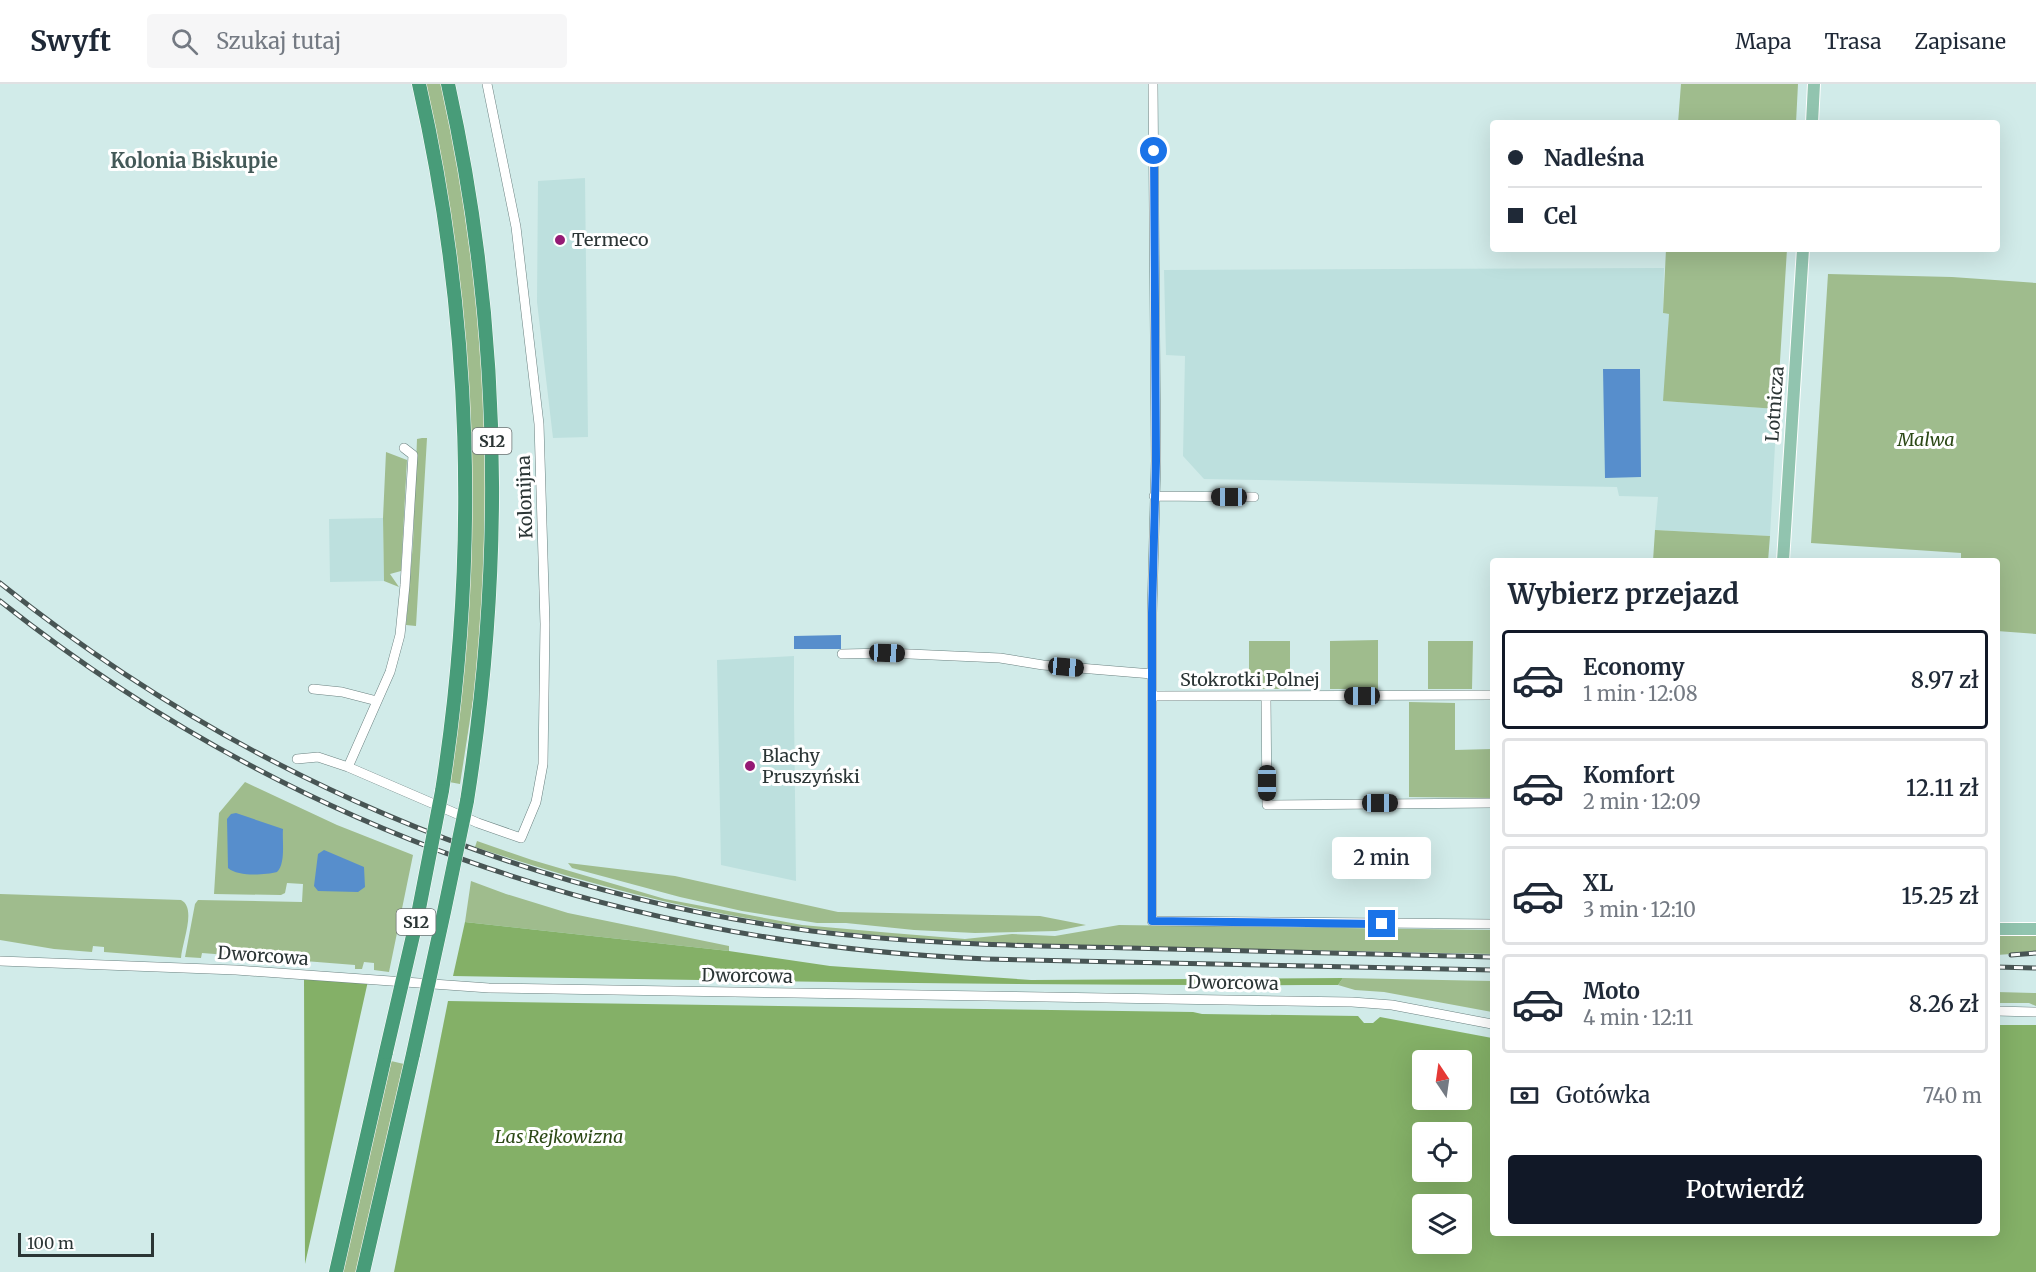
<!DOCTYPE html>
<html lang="pl">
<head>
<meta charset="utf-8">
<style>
  :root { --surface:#fff; --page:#f6f6f7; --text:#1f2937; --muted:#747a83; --line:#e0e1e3; --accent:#111827 }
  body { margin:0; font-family:Merriweather,serif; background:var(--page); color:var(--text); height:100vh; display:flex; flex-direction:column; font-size:22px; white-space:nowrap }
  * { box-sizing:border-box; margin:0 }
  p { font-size:20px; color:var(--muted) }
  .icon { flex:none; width:33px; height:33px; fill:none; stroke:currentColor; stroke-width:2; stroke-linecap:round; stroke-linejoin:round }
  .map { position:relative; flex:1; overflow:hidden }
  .sheet { position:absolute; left:1490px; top:474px; width:510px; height:678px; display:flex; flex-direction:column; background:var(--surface); border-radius:6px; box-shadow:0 6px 24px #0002 }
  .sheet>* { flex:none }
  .banner { position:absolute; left:1490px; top:36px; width:510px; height:132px; border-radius:6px; box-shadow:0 6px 24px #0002; display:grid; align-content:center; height:132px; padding:0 18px; background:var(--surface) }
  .needle { width:39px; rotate:347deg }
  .buttons { position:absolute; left:1412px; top:966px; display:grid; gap:12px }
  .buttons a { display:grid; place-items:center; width:60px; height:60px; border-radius:6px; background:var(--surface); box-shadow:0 6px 24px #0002; font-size:30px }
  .scale { position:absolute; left:18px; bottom:15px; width:136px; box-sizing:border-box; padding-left:6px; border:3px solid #2b3535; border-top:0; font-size:16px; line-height:21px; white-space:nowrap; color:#2b3535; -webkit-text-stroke:4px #fff; paint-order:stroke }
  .end { position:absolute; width:27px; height:27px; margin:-14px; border:8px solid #1a73e8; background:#fff; box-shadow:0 0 0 3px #fff }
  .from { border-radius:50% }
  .bubble { position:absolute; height:42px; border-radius:6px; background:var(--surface); box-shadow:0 6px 24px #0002; font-size:20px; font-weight:600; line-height:42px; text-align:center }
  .car { position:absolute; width:18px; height:36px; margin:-18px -9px; border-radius:8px; box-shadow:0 0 4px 2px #0007; background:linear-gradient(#222 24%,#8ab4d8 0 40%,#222 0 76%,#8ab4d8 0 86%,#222 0) }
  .banner b { display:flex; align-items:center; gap:21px; height:57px; font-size:22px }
  .banner b+b { border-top:2px solid var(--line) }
  .banner i { width:15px; height:15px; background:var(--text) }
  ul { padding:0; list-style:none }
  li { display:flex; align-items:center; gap:18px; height:99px; margin:0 12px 9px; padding:0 6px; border:3px solid var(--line); border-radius:6px }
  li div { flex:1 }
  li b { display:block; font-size:22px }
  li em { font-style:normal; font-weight:600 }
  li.active { border-color:var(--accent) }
  li>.icon { width:54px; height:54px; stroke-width:1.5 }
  h2 { padding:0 18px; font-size:27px; line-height:72px }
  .pay { display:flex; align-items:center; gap:15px; height:66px; padding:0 18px; font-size:22px }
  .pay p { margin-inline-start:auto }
  .primary-button { display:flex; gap:12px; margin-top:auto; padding:12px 18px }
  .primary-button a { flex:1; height:69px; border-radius:6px; background:var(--accent); color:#fff; font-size:24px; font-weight:600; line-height:69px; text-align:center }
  header { display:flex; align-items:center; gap:36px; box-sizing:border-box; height:84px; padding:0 30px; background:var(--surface); border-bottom:2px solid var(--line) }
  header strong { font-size:28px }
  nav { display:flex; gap:33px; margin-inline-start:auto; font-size:21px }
  .search { width:420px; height:54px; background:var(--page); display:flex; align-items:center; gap:15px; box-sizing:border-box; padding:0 21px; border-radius:6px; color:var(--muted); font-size:22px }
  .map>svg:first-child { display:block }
</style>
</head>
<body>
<header>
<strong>Swyft</strong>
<div class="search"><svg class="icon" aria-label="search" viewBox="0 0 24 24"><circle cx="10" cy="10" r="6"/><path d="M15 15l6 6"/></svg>Szukaj tutaj</div>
<nav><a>Mapa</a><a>Trasa</a><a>Zapisane</a></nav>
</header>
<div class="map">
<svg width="2036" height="1188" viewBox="0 0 2036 1188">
  <rect width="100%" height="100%" fill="#d1ebe9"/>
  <path fill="#bde0de" d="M585 94 588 353 553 354 537 218 538 97Z
    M1664 184 1663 229 1669 230 1664 317 1777 325 1770 452 1655 446 1658 413 1619 412 1617 403 1204 395 1183 372 1185 272 1166 271 1164 186Z
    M383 434 384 497 330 498 329 435Z
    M794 572V626L796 797 721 781 717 576Z"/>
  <path fill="#9fbc8d" d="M425 0H443L455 61 480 237 485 323 486 494 478 584 460 700 449 698 464 582 471 473V390Z
    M1681 0H1798L1796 39H1678Z
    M1666 165H1787L1777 325 1663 317 1669 230 1663 229Z
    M1828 190 1952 193 2036 199V550L1997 547 1996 477H1961V469L1811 459Z
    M422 354H427L416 542 406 541 413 459 417 355Z
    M386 368 407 376 401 487 390 490 399 503 384 497 383 434Z
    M1655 446 1770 452 1768 477H1653Z
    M1378 556V605H1330V557Z
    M1249 557H1290V605H1249Z
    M1428 557H1473L1472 605H1428Z
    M1409 618 1455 619V666L1492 665V714L1409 713Z
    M245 698 337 741 413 771 389 888 374 886V879L364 878 362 885H355V881L202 869 201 874 185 873 195 820 198 816 302 818 303 800 287 799 285 809 281 811 214 810 219 729Z
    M477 757 532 776 665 815 802 841 892 849 965 855 1012 850 1055 852 1119 841 1492 846V870C1367 868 1241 865 1115 862 1028 860 940 858 852 849 722 836 599 804 475 763Z
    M568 779 675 792 838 828 1040 832 1086 841 1056 847 975 849 914 846 846 839H817L742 827 680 813 572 784Z
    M471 797 506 810 568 829 729 862V867L465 838Z
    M0 810 181 816C197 824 182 858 181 874L104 868V863L93 862 92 868 54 865 0 856Z
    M1997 851H2036V868L1997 871Z
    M1343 894 1492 897V928L1384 908 1355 906 1338 901Z
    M1997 908 2036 909V922L2029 919H1997Z
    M391 977 404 980 357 1188H342Z"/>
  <path fill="#84b067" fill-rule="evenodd" d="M465 838 729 867 830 882 1031 896 1343 894 1338 901C1043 902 748 897 453 892Z
    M304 893 368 897 305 1180Z
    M448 917 1193 928 1202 930 1358 932 1364 939H1373L1380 933 1492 954V1149H1996L1997 941H2036V1188H394ZM1422 976H1461V1016H1422ZM1461 1048V1088H1422V1048ZM1461 1120V1160H1422V1120Z"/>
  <path fill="#578ecc" d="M1603 285H1640L1641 393 1605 394Z
    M841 551V565H794V552Z
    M236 729 283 745C282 757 286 779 277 788 265 791 238 793 228 784L227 735 231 730Z
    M324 766 364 783 365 803 358 808 318 807 314 802 318 770Z"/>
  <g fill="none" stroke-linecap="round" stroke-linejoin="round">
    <g stroke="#6b8281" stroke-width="10">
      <path id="minor" d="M1153 0 1156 377 1152 529V837L1492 840
        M404 364 413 371 405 501 400 551 390 588 348 683 478 739 521 754 536 718 543 680 545 540 539 340 516 143 487 0
        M1154 412 1254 413
        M842 570 887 569 1000 574 1043 581 1152 590
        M313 605 342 608 377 617
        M1152 612 1492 611
        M1266 613 1267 721 1492 719
        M297 675 318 673 348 683
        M0 877 236 886 489 904 1352 918 1392 921 1492 940
        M1996 927 2036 928"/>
    </g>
    <g stroke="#fff" stroke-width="14">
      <path id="major" d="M1812 39 1814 0
        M1783 477 1803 165
        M1996 845H2036"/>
    </g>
    <g stroke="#fff" stroke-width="15">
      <path id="highway" d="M419 0C472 232 479 472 442 707
        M448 0C501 238 505 476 467 717
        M336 1188 386 968
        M363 1188 413 970"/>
    </g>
    <use href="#minor" stroke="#fff" stroke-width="9"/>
    <use href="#major" stroke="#91c4af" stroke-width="12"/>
    <use href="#highway" stroke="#489c79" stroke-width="14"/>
    <g stroke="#485554" stroke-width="5">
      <path id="rail" d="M0 499C233 686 515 809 812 847 917 860 1023 862 1128 864 1250 867 1371 870 1492 873
        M0 517C287 745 622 860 987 875L1492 886
        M2011 871 2036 869
        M1996 883 2036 884"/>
    </g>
    <use href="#rail" stroke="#fff" stroke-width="3" stroke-dasharray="9" stroke-linecap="butt"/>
    <g stroke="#fff" stroke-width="15" stroke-linecap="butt">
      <path id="highway-bridge" d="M386 968 418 830 442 707
        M413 970 444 828 467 717"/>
    </g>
    <use href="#highway-bridge" stroke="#489c79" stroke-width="14"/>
  </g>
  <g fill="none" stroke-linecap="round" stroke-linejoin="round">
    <path stroke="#1a73e8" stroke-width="8" d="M1154 67 1156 377 1152 529V837L1382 840"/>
  </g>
  <g fill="#951a75" stroke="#fff" stroke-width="2">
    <circle cx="560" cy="156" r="6"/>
    <circle cx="750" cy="682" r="6"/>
  </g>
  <g text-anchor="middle" stroke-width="6" stroke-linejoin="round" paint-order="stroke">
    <g fill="#fff" stroke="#6b7272" stroke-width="1.5">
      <rect x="472.5" y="344" width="39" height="26" rx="4.5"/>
      <rect x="396.5" y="825" width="39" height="26" rx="4.5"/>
    </g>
    <g font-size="16" font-weight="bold" fill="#2b3535">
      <text x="492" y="363">S12</text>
      <text x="416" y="844">S12</text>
    </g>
    <g font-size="18" fill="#2b3535" stroke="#fff" text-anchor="start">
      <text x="572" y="162">Termeco</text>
      <text x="762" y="678">Blachy<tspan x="762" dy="21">Pruszyński</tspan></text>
    </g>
    <g font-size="18" fill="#2b3535" stroke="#fff">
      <text transform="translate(1775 320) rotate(-86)" y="6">Lotnicza</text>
      <text transform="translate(525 413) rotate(-92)" y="6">Kolonijna</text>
      <text x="1250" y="602">Stokrotki Polnej</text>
      <text transform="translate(263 872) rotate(4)" y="6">Dworcowa</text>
      <text transform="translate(747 892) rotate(1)" y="6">Dworcowa</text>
      <text transform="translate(1233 899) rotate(1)" y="6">Dworcowa</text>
    </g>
    <g font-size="18" font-style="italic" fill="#2c4916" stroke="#fff">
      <text x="1926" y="362">Malwa</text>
      <text x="559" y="1059">Las Rejkowizna</text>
    </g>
    <g font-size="20" font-weight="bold" fill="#435958" stroke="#fff">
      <text x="194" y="84">Kolonia Biskupie</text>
    </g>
  </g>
</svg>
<div class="buttons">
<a><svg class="needle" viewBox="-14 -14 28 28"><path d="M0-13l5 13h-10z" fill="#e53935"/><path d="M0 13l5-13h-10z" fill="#747a83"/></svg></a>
<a><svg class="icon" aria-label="locate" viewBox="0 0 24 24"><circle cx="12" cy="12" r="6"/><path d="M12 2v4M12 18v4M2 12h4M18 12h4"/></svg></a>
<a><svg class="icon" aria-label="layers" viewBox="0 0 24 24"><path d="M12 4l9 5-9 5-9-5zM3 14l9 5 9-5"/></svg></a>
</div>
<div class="scale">100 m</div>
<i class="end from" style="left:1154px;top:67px"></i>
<i class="end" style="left:1382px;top:840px"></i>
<div class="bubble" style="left:1332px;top:753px;width:99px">2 min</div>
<i class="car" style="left:1229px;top:413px;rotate:270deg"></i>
<i class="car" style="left:887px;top:569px;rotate:92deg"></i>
<i class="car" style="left:1066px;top:583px;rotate:95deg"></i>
<i class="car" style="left:1362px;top:612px;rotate:270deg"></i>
<i class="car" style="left:1267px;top:699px;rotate:180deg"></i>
<i class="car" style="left:1380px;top:719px;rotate:90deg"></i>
<div class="banner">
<b><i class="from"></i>Nadleśna</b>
<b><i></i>Cel</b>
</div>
<section class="sheet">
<h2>Wybierz przejazd</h2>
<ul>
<li class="active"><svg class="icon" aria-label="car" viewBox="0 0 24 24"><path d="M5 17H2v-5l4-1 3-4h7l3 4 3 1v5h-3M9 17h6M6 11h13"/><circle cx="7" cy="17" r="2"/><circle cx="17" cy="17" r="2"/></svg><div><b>Economy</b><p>1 min · 12:08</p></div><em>8.97 zł</em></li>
<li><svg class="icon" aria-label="car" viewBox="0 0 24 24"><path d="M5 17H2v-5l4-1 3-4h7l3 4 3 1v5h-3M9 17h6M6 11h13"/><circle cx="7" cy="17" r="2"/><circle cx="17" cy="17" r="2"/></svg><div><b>Komfort</b><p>2 min · 12:09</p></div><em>12.11 zł</em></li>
<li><svg class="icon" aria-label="car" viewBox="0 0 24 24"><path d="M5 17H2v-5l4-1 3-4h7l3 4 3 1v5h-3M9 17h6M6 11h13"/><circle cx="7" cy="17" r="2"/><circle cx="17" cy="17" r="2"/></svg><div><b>XL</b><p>3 min · 12:10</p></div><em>15.25 zł</em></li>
<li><svg class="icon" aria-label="car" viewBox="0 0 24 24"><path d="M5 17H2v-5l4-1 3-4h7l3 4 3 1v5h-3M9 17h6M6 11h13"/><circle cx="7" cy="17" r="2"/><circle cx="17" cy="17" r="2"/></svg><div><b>Moto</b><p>4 min · 12:11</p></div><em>8.26 zł</em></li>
</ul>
<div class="pay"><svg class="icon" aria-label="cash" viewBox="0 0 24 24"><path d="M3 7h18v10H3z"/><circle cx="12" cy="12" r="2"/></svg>Gotówka<p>740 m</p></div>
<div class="primary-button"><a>Potwierdź</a></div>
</section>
</div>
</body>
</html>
